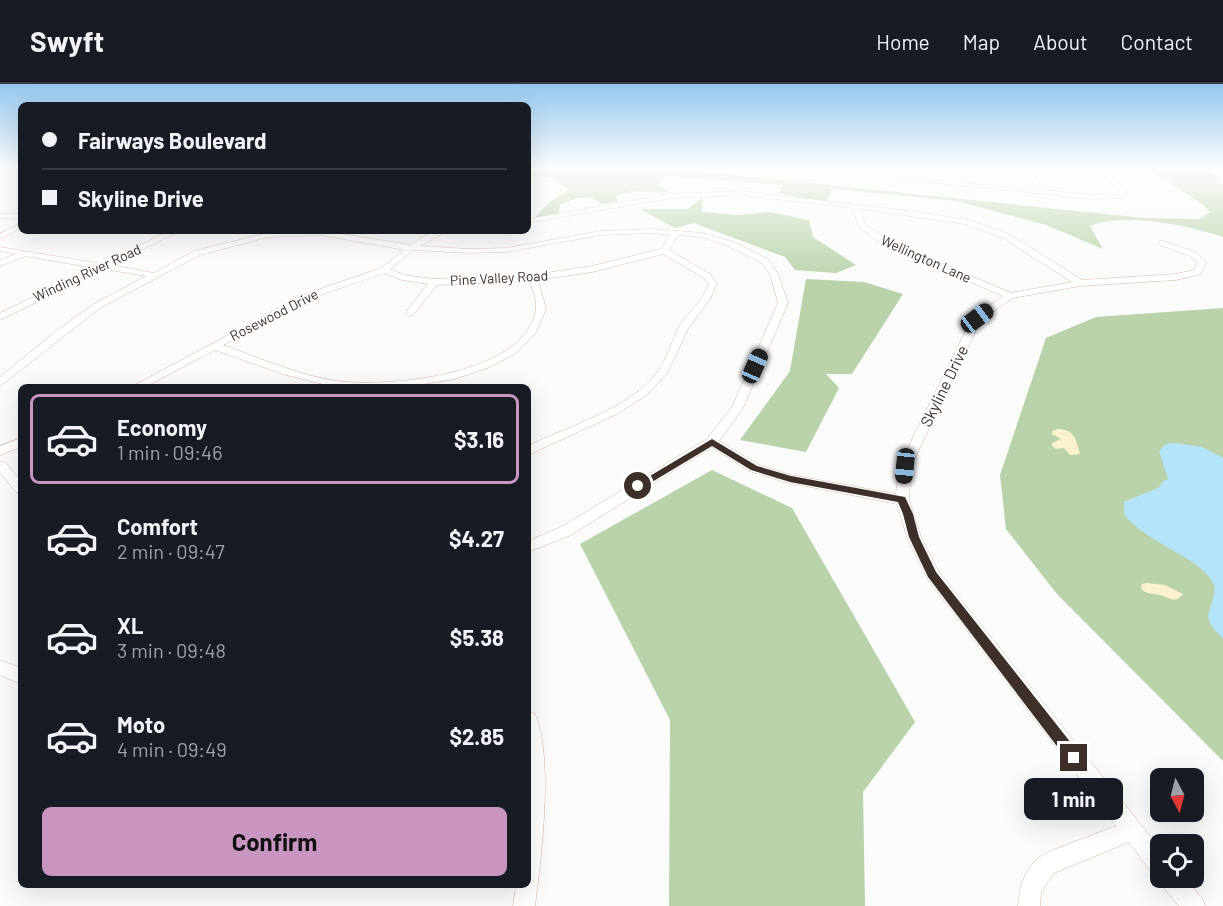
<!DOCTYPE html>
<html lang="en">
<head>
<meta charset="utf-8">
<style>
  :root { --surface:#171b24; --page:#20242c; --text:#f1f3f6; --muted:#9ea1a6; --line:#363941; --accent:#c894c0 }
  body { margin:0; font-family:Barlow,sans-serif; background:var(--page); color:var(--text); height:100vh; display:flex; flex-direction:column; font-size:22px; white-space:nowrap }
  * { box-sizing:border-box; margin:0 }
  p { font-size:20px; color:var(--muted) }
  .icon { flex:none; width:33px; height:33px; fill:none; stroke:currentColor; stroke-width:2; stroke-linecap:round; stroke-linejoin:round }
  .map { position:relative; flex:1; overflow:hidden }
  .panel { position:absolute; left:18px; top:300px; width:513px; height:504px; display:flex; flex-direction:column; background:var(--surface); border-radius:9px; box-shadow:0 6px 24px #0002 }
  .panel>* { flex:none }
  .top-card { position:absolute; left:18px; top:18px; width:513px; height:132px; border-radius:9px; box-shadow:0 6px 24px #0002; display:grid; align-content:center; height:132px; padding:0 24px; background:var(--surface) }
  .needle { width:39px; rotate:173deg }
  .fabs { position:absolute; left:1150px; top:684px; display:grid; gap:12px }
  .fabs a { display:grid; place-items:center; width:54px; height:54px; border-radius:9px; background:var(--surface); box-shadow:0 6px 24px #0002; font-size:30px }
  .end { position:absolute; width:27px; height:27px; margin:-14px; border:8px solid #3d302a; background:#fff; box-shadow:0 0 0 3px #fff }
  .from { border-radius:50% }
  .bubble { position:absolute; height:42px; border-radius:9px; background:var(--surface); box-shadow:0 6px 24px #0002; font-size:20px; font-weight:700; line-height:42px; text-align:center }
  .car { position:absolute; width:18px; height:36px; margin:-18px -9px; border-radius:8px; box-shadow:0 0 4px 2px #0007; background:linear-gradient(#222 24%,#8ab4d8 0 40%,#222 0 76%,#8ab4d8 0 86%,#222 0) }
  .top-card b { display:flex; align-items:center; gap:21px; height:57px; font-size:22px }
  .top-card b+b { border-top:2px solid var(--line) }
  .top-card i { width:15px; height:15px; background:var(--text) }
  ul { padding:10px 0 0; list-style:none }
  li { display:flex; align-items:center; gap:18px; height:90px; margin:0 12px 9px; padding:0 12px; border:3px solid transparent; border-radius:9px }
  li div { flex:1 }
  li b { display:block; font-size:22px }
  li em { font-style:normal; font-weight:700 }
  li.selected { border-color:var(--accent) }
  li>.icon { width:54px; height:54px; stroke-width:1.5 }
  .button { display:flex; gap:12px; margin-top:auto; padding:12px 24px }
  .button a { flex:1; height:69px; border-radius:9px; background:var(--accent); color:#111; font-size:24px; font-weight:700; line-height:69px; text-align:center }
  header { display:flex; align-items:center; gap:36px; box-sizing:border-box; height:84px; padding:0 30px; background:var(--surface); border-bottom:2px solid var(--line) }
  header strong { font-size:28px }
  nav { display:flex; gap:33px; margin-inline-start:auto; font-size:21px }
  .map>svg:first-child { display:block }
</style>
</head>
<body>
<header>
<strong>Swyft</strong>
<nav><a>Home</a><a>Map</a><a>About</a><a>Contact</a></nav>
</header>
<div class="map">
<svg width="1223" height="822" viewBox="0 0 1223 822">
  <rect width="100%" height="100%" fill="#fbfbfb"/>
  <path fill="#b9d2a9" d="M528 85H675L1144 134 1200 135 1210 128 1202 120 1149 85H1199L1221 94H1213L1223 100V153C1189 141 1123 128 1090 142L1103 165 1046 141 957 117 832 105 826 118 778 109 783 101 666 92 658 101 672 109 631 107 616 112 618 118 601 120 592 113 577 114 560 121 558 131 535 133 550 118 569 106 551 93 528 92Z
    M702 114V128L739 131 770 128 809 136 813 153 856 181 836 189 795 186 785 173 694 139 675 144 640 125H688Z
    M806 195 864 198 903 210 852 290H826L839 304 806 368 740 356 790 287Z
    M1223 224V677L1057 510 1006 445 1000 391 1046 254 1096 233Z
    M712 386 792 424 915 638 863 708 865 822H669L670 636 580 460Z"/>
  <path fill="#fbf1cc" d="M1058 345C1076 346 1076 357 1080 370L1070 371 1064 364 1056 365 1052 362V359L1061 355 1052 350V347Z
    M1146 499 1165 501 1183 510C1175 520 1171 514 1160 511 1152 509 1148 511 1141 505L1142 500Z"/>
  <path fill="#b4e4fa" d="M1175 359 1202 363 1223 374V555C1198 529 1212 533 1215 503 1205 474 1146 460 1124 430V418L1160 403 1162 398 1168 395 1159 367 1166 360Z"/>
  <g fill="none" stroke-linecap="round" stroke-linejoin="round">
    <g stroke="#d8b6a9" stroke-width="1">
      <path id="minor" d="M13 85H20L0 96V91Z
        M801 85H820L1037 106 1024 85H1030L1044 106 1093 111 1121 110 1099 85H1105L1128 109 1124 114 1093 115Z
        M741 107 918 128 969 136 1009 150 1082 196 1176 190 1194 186 1198 178 1190 172 1160 161V157H1163L1196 168 1206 178 1201 190 1176 196 1080 202 1013 214 981 236 911 382 909 416 921 453 938 487 1161 766V794H1184L1202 814 1205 822H1179L1162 802 1159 793 1153 791 1129 758 1054 789 1041 808 1040 822H1018C1019 804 1024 788 1037 775 1045 767 1102 748 1116 742L927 494 907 453 897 420 785 398 749 387 712 363 571 451 528 468V457L561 443 707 355 732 323 778 219 770 190 762 179 726 161 701 153 678 151 669 166 710 190 717 200 710 215 688 245 667 289 648 310 617 330 528 371V362C568 342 631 325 658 287 668 273 672 256 680 241 689 227 703 217 709 200L704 194 663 170 592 188 538 196 546 225 535 250 516 269 490 283 455 295 406 303H335L286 291 215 266 145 303H131L303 211 381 184 405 166 321 151 268 153 200 171 100 224 0 302V293L56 247 94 220 146 192 104 185 0 236V229L94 184 26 172 0 182V176L16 170 0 167V163L102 180 169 147H179L112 181 154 189 194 167 268 149 323 147 411 161C422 152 432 147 447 147L420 162 469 165 506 164 601 147 653 145 702 149 732 157 768 175 778 190 788 219 743 324 719 357 759 381 791 391 896 410 899 382 972 234 1003 212 881 160 859 143 853 124 741 111 671 114 528 139V135L671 110ZM860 125 965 140 1003 154 1072 198 1011 209 887 156 865 140ZM653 149 670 151 661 165 592 182 533 191 434 195 404 191 390 185 414 166 469 169 506 168 601 151ZM384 189 402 196 428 200 405 229 410 232 413 231 437 201 530 197C532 205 537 215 536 223 530 291 387 304 337 297 297 291 260 274 223 261L309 215Z
        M0 130H21V134H0Z
        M21 139V144L0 155V150Z
        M21 354V363L0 371V362Z
        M0 377 5 378 21 397V409L16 408 0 389Z
        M0 576 21 584V600L0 591Z
        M528 628 535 630C554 673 541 775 535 822H513L516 801H528Z"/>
    </g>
    <use href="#minor" fill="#fff" fill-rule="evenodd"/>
  </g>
  <linearGradient id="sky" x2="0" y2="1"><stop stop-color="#93c7ef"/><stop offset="0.42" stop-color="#fdfdfd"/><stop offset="1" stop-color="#fdfdfd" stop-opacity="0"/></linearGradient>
  <rect width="1223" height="200" fill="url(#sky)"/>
  <path fill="#3d302a" d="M712 355 757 382 791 392 905 413 913 430 919 453 936 488 1079 669 1081 674 1079 678 1074 680 1069 678 928 493 909 453 903 430 898 418 790 398 751 386 712 362 642 404 633 402Z"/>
  <g text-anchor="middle" stroke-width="4.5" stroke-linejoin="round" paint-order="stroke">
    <g font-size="14" fill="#3d302a" stroke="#fbfbfb">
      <text transform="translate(926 175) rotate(24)" y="5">Wellington Lane</text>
      <text transform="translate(87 189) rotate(-25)" y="5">Winding River Road</text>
      <text transform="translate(499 194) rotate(-3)" y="5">Pine Valley Road</text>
      <text transform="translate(274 231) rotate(-27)" y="5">Rosewood Drive</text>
    </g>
    <g font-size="16" fill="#3d302a" stroke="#fbfbfb">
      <text transform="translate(944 302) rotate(-64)" y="6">Skyline Drive</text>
    </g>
  </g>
</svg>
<div class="fabs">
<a><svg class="needle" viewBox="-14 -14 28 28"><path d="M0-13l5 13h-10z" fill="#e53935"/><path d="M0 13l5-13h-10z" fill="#9ea1a6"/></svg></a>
<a><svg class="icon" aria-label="locate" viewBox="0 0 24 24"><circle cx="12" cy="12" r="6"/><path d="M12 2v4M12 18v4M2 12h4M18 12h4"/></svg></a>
</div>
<i class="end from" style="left:638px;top:402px"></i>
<i class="end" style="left:1074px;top:674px"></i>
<div class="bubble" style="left:1024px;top:694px;width:99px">1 min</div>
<i class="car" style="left:977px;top:234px;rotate:53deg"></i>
<i class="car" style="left:755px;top:282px;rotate:24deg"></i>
<i class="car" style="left:905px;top:382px;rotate:186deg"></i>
<div class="top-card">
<b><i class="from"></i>Fairways Boulevard</b>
<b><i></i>Skyline Drive</b>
</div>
<section class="panel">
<ul>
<li class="selected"><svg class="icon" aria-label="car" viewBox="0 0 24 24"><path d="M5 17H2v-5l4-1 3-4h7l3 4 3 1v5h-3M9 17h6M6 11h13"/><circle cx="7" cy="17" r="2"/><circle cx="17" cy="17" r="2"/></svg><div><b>Economy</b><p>1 min · 09:46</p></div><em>$3.16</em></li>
<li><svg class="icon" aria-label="car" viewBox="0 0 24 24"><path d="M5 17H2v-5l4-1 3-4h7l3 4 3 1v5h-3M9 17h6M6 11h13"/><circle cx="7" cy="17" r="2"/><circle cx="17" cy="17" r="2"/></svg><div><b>Comfort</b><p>2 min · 09:47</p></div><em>$4.27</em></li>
<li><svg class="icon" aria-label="car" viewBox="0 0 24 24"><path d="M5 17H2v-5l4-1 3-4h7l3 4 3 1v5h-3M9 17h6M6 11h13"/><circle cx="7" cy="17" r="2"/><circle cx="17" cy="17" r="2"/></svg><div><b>XL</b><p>3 min · 09:48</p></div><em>$5.38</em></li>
<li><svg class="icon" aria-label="car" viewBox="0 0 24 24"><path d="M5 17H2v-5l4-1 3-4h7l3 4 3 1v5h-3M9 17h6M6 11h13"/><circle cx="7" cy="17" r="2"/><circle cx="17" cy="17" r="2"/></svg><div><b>Moto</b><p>4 min · 09:49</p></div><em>$2.85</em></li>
</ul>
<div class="button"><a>Confirm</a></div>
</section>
</div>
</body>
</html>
